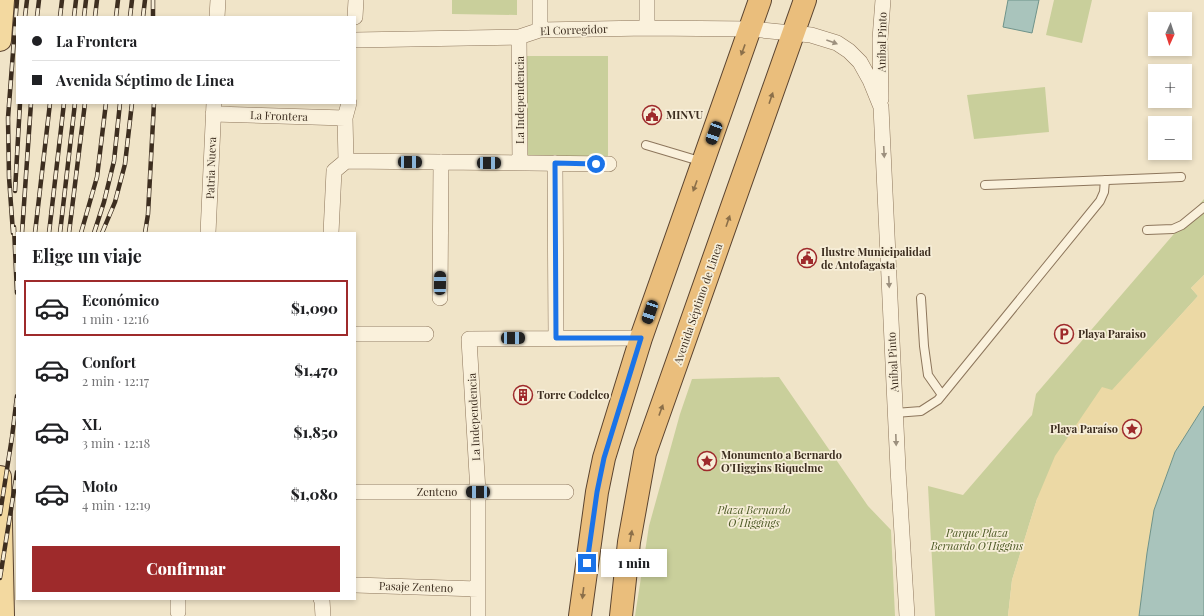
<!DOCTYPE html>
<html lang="es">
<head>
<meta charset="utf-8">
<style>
  :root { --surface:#fff; --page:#f2f2f2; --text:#202124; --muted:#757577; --line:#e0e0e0; --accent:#9e2a2b }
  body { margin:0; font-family:"Playfair Display",serif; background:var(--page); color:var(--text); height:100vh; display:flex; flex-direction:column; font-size:15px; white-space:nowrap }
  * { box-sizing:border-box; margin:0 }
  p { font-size:13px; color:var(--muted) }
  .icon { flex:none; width:22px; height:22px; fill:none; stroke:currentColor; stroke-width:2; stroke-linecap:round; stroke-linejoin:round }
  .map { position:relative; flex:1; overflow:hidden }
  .details { position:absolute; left:16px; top:232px; width:340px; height:368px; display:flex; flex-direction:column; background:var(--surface); border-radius:0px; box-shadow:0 2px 6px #0003 }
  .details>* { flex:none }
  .banner { position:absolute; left:16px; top:16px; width:340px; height:88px; border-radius:0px; box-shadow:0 2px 6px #0003; display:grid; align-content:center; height:88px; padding:0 16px; background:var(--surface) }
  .needle { width:26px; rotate:183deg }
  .fabs { position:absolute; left:1148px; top:12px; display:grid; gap:8px }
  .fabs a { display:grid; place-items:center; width:44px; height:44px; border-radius:0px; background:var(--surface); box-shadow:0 2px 6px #0003; font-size:20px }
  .end { position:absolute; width:18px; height:18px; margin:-9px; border:5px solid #1a73e8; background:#fff; box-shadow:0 0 0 2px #fff }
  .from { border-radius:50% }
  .bubble { position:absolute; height:28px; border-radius:0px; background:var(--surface); box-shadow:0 2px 6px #0003; font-size:13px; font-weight:800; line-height:28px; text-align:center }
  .car { position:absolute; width:12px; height:24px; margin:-12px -6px; border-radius:5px; box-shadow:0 0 3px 1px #0007; background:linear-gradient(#222 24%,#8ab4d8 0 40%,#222 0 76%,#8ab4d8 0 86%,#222 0) }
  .banner b { display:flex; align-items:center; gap:14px; height:38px; font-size:15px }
  .banner b+b { border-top:1px solid var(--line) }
  .banner i { width:10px; height:10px; background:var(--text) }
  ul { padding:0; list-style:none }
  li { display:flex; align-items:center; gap:12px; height:56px; margin:0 8px 6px; padding:0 8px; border:2px solid transparent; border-radius:0px }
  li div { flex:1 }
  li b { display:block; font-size:15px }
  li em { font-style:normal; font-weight:800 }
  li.active { border-color:var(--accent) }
  li>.icon { width:36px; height:36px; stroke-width:1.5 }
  h2 { padding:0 16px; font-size:18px; line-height:48px }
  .action { display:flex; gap:8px; margin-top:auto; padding:8px 16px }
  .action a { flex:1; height:46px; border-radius:0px; background:var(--accent); color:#fff; font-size:16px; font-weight:800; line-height:46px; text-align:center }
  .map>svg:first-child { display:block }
</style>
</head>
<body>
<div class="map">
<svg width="1204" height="616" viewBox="0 0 1204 616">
  <rect width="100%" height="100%" fill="#f0e4c8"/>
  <path fill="#c9cf9b" d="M452 0H517V15L452 14Z
    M1054 0H1092L1082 43 1046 35Z
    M525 56H608V158H525Z
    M1045 87 1049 132 974 139 967 95Z
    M1204 199V275L1191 288 1198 296 1112 391 1037 499 1012 580 1008 616H935L928 486 963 495 1032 415 1036 394Z
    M779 377 868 506 891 530 895 616H635L649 526 680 414 692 379Z"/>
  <path fill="#ecd9a5" d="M1204 275V406L1175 452 1147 553 1139 616H1008L1012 580 1037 499 1055 456 1102 387 1112 390 1198 296 1191 288Z"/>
  <path fill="#a9c4bc" stroke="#6f938a" d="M1008 0H1039L1032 33 1003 27Z
    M1204 406V616H1139L1147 553 1154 510 1175 452Z"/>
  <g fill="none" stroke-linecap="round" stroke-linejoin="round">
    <g stroke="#8d765c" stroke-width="10">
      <path id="service" d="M646 145 703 162
        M985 185 1181 177
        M1147 230 1173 229 1182 225 1204 207
        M921 298 924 346 928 375 942 395
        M895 413 921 411 938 400 1100 201 1104 192 1105 180"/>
    </g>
    <g stroke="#8d765c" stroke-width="16">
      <path id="minor" d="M217 17 218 0
        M355 17 356 0
        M647 28V0
        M540 30V0
        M519 37 520 163
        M355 40 519 37 540 30 647 28 751 29 811 35 837 43 849 51 860 62 870 80 881 107 898 469 907 616
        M881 99 880 39 883 0
        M213 114 345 118
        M346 161 609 164
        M555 163 556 338
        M208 233 214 103
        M331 233 334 171 346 161 345 118 349 103
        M440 298 441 162
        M355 334H426
        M355 492H566
        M355 585 478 589
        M321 599 322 600 323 616
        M178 612V599
        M478 616V492L469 339 641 338"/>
    </g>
    <g stroke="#5b4430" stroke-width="24">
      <path id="primary" d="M0 40 3 0
        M0 477 3 616"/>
    </g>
    <g stroke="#5b4430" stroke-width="24">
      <path id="trunk" d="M580 616 597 492 604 458 641 338 760 0
        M621 616 629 542 645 453 805 0"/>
    </g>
    <use href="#service" stroke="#faf1dc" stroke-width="8"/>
    <use href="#minor" stroke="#faf1dc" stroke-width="15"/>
    <use href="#primary" stroke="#f3d9a0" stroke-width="22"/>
    <use href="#trunk" stroke="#eabe7c" stroke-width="22"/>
    <g stroke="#3d2e20" stroke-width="4.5">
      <path id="rail" d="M153 0V17
        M25 17 27 0
        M37 17 39 0
        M60 17 62 0
        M74 17 76 0
        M84 17 86 0
        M95 17 97 0
        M116 17 118 0
        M130 17 132 0
        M143 17 145 0
        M15 191 20 103
        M14 227 17 293
        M13 233 9 177 8 118 17 0
        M22 233 31 103
        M35 233 50 103
        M49 233 64 103
        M60 233 75 103
        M69 233 85 103
        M81 233 97 177 106 103
        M94 233 104 202 114 161 120 103
        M102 233 115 202 125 164 132 103
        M145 233 148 214 154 103
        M0 514 12 437 17 396
        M0 578 17 472"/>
    </g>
    <use href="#rail" stroke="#f7eed8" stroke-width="3" stroke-dasharray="9" stroke-linecap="butt"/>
  </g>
  <defs><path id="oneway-solid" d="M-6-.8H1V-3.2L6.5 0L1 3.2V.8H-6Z"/></defs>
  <g fill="#9c907e">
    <use href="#oneway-solid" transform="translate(832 42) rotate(20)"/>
    <use href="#oneway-solid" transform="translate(884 152) rotate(87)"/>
    <use href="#oneway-solid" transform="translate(889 282) rotate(87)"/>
    <use href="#oneway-solid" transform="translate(896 440) rotate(88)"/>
  </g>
  <g fill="#8b6f49">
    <use href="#oneway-solid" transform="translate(743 50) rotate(110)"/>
    <use href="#oneway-solid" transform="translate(771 98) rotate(-71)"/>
    <use href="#oneway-solid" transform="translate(695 186) rotate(110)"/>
    <use href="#oneway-solid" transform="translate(728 221) rotate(-71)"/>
    <use href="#oneway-solid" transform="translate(661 410) rotate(-70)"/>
    <use href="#oneway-solid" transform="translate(631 536) rotate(-80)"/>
    <use href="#oneway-solid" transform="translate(583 593) rotate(97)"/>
  </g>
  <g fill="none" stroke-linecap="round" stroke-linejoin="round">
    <path stroke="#1a73e8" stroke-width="5" d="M587 563 597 492 604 458 641 338H556L555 163 596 164"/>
  </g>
  <defs>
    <g id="civic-ring" transform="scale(1)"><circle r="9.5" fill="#f7eed8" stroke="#9e2a2b" stroke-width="1.5"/><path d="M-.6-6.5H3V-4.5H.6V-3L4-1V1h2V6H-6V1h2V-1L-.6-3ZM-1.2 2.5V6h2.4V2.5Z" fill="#9e2a2b"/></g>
    <g id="parking-ring" transform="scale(1)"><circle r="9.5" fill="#f7eed8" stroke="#9e2a2b" stroke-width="1.5"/><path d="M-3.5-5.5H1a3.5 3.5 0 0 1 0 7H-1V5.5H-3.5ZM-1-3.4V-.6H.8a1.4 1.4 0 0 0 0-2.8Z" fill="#9e2a2b"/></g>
    <g id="building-ring" transform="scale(1)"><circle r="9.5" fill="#f7eed8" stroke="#9e2a2b" stroke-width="1.5"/><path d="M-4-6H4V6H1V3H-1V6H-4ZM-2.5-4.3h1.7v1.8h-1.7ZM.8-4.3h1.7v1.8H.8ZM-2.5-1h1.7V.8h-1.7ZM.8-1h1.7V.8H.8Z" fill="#9e2a2b"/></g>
    <g id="sight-ring" transform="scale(1)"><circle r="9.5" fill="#f7eed8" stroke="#9e2a2b" stroke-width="1.5"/><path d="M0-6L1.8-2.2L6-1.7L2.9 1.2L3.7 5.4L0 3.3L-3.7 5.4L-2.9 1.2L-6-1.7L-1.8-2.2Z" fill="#9e2a2b"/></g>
  </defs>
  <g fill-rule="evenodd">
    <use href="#civic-ring" x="652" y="115"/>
    <use href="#civic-ring" x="807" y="258"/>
    <use href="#parking-ring" x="1064" y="334"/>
    <use href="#building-ring" x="523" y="395"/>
    <use href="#sight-ring" x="1132" y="429"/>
    <use href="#sight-ring" x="707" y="461"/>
  </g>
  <g text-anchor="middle" stroke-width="3.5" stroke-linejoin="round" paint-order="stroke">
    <g font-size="11" fill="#3d2e20" stroke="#f7eed8">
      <text transform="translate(574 30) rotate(-2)" y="4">El Corregidor</text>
      <text transform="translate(882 42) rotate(-89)" y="4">Aníbal Pinto</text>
      <text transform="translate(520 100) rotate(-90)" y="4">La Independencia</text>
      <text transform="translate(279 116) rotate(2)" y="4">La Frontera</text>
      <text transform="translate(211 168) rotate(-88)" y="4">Patria Nueva</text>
      <text transform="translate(698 304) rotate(-71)" y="4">Avenida Séptimo de Linea</text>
      <text transform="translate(893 362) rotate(-93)" y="4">Aníbal Pinto</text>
      <text transform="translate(474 417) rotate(-93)" y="4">La Independencia</text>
      <text x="437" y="496">Zenteno</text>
      <text transform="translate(416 587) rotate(2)" y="4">Pasaje Zenteno</text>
    </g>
    <g font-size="11" font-weight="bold" fill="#3d2e20" stroke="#f7eed8" text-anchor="start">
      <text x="666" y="119">MINVU</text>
      <text x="821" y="256">Ilustre Municipalidad<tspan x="821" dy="13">de Antofagasta</tspan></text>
      <text x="1078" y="338">Playa Paraiso</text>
      <text x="537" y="399">Torre Codelco</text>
      <text x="1118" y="433" text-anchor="end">Playa Paraíso</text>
      <text x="721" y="459">Monumento a Bernardo<tspan x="721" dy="13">O'Higgins Riquelme</tspan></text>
    </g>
    <g font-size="11" font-style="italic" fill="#4d5a26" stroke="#f7eed8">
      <text x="754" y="514">Plaza Bernardo<tspan x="754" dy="13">O´Higgings</tspan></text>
      <text x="977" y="537">Parque Plaza<tspan x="977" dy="13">Bernardo O'Higgins</tspan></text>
    </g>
  </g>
</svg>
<div class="fabs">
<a><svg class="needle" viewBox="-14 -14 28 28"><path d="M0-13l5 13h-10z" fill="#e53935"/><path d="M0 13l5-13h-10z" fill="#757577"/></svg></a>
<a>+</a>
<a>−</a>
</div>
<i class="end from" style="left:596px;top:164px"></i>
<i class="end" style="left:587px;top:563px"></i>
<div class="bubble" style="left:601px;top:549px;width:66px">1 min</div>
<i class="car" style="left:714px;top:133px;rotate:200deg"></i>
<i class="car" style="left:410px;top:162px;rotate:91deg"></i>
<i class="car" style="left:489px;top:163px;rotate:90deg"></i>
<i class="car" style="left:440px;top:283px;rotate:1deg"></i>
<i class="car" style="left:650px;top:312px;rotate:199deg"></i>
<i class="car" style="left:513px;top:338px;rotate:90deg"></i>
<i class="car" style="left:478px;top:492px;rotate:270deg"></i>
<div class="banner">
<b><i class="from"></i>La Frontera</b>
<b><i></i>Avenida Séptimo de Linea</b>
</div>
<section class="details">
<h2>Elige un viaje</h2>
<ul>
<li class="active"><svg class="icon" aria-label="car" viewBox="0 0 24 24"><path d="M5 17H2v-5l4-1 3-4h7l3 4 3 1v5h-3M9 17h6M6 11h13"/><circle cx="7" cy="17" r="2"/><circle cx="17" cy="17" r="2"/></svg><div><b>Económico</b><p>1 min · 12:16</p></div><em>$1,090</em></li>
<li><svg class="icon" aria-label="car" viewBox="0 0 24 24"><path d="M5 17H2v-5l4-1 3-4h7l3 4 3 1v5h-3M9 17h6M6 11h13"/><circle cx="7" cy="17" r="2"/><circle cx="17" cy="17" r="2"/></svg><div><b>Confort</b><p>2 min · 12:17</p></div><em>$1,470</em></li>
<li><svg class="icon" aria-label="car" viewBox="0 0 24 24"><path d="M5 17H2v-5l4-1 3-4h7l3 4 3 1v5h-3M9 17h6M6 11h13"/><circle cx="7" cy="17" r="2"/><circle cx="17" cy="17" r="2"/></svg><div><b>XL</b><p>3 min · 12:18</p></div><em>$1,850</em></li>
<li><svg class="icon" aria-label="car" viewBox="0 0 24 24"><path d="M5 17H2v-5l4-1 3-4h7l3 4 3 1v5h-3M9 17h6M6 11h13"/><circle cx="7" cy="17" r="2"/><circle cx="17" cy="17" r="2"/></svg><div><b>Moto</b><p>4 min · 12:19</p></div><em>$1,080</em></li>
</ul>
<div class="action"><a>Confirmar</a></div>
</section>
</div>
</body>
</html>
